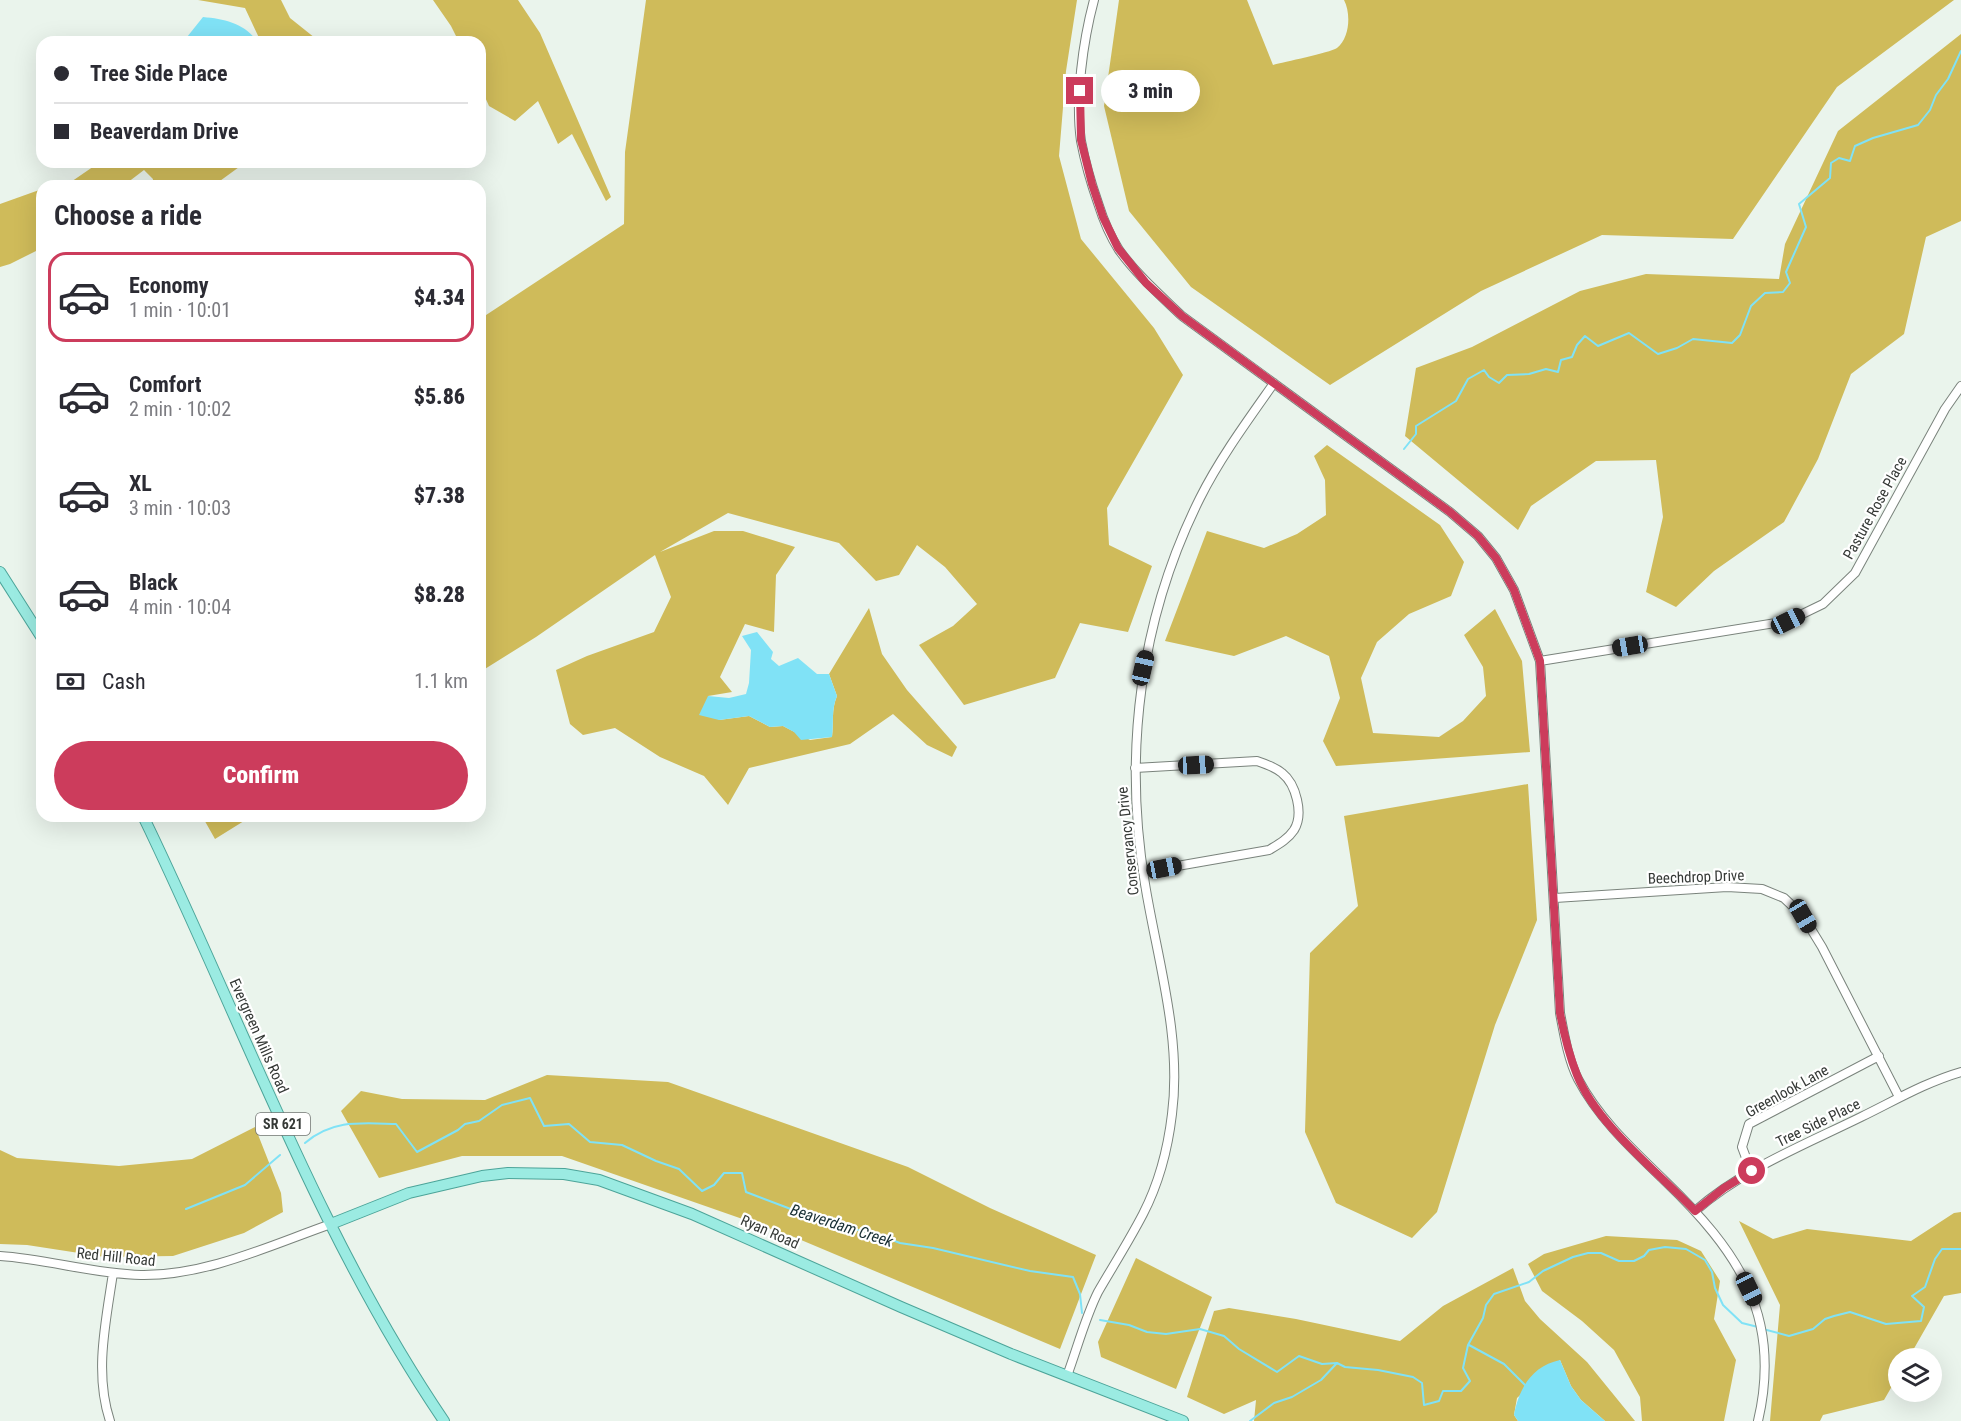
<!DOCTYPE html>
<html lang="en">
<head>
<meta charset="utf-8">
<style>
  :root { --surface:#fff; --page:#f2f2f3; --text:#2b2b33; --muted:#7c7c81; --line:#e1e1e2; --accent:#cc3c5c }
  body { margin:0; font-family:"Roboto Condensed",sans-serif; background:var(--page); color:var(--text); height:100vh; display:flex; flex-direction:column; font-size:22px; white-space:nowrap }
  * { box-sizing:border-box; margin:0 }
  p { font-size:20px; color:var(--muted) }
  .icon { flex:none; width:33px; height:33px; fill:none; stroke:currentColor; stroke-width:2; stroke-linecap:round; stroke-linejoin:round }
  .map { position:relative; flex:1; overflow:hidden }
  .panel { position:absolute; left:36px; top:180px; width:450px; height:642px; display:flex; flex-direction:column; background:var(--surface); border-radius:18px; box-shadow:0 6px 24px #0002 }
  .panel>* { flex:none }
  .guide { position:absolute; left:36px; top:36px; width:450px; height:132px; border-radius:18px; box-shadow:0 6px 24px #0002; display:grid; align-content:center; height:132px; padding:0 18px; background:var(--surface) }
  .tools { position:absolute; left:1888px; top:1348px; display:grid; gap:12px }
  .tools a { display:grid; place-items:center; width:54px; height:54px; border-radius:50%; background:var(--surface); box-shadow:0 6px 24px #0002; font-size:30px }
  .end { position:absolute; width:27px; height:27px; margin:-14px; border:8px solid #cc3c5c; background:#fff; box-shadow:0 0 0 3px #fff }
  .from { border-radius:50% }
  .bubble { position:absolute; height:42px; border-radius:21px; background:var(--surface); box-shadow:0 6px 24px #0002; font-size:20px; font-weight:800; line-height:42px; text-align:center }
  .car { position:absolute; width:18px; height:36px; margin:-18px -9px; border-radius:8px; box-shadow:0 0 4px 2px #0007; background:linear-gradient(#222 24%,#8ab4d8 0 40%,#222 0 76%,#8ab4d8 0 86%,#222 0) }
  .guide b { display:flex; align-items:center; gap:21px; height:57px; font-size:22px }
  .guide b+b { border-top:2px solid var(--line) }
  .guide i { width:15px; height:15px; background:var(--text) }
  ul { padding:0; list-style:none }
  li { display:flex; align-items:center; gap:18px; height:90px; margin:0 12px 9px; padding:0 6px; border:3px solid transparent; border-radius:18px }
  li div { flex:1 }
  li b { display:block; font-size:22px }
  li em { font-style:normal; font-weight:800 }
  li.on { border-color:var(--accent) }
  li>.icon { width:54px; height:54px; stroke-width:1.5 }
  h2 { padding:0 18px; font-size:27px; line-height:72px }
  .pay { display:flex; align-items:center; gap:15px; height:66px; padding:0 18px; font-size:22px }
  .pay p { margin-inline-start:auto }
  .button { display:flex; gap:12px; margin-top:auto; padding:12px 18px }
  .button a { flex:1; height:69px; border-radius:36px; background:var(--accent); color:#fff; font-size:24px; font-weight:800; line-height:69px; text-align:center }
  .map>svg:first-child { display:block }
</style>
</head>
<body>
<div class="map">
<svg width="1961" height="1421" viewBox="0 0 1961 1421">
  <rect width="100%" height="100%" fill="#eaf4ec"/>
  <path fill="#cfbb5a" d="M198 0H281L290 18 320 42H261L245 8Z
    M433 0H518L540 33 611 197 606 201 572 134 558 144 538 101 515 121 489 106 480 86V42H459L451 26Z
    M646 0H1077L1066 71 1059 156 1081 239 1154 328 1183 375 1107 508 1109 545 1152 566 1128 632 1080 623 1055 678 964 705 919 645 953 626 977 604 945 567 917 545 899 575 876 581 839 543 728 513 660 552 714 531H743L795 547 776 575 774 632 745 624 720 677 732 692 708 696 719 720 749 716 770 727 783 726 810 740 832 737C834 722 831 710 837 696L829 674 869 608 882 654 907 690 957 747 952 757 927 745 893 714 850 744 749 768 728 805 704 776 660 757 615 728 583 735 570 724 556 670 587 656 654 632 671 597 655 555 536 637 480 672V319L624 224 625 152Z
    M1119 0H1247L1273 65C1284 62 1329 53 1337 48 1350 38 1351 13 1344 0H1954L1837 87 1733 239 1602 235 1481 291 1330 385 1191 287 1129 211 1104 106Z
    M1961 34V221L1926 237 1904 334 1851 374 1818 459 1784 522 1714 571 1676 607 1646 592 1663 517 1656 460 1596 461 1531 506 1518 530 1405 436 1416 368 1472 347 1580 291 1646 274 1779 279 1785 244 1838 131Z
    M100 162H246L213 186H152L153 179 144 170 123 186H65Z
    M42 189V248L10 264 0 267V204Z
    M1327 445 1440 525 1464 562 1451 596 1409 614 1377 642 1361 678 1373 733 1439 737 1463 721 1486 696 1483 667 1464 635 1495 609 1522 661 1530 752 1336 766 1323 741 1340 698 1329 656 1286 636 1234 656 1165 641 1207 531 1264 548 1297 534 1326 515 1325 480 1314 456Z
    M1528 784 1537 920 1495 1025 1437 1212 1412 1238 1336 1203 1305 1132 1310 953 1358 906 1344 816Z
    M202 816H252L215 839Z
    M547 1075 668 1082 908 1167 990 1208 1096 1255 1060 1349 794 1237 562 1156H462L379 1178 341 1111 361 1091 402 1099 485 1100Z
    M255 1127 281 1193 283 1212 244 1233 173 1256 105 1257 27 1245 0 1244V1150L17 1158 119 1166 192 1159Z
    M1961 1212V1293L1944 1296 1908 1359H1899V1374L1884 1400 1823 1415 1820 1421H1770L1780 1305 1739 1221 1773 1239 1807 1229 1911 1241 1954 1213Z
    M1606 1236 1677 1240 1701 1251 1720 1281 1714 1319 1736 1360 1724 1421H1642L1640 1397 1614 1350 1582 1321 1542 1291 1528 1264 1544 1254Z
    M1136 1258 1212 1297 1176 1389 1101 1357 1098 1342Z
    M1513 1268 1525 1301 1540 1319 1587 1362 1635 1421H1605L1581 1400 1571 1386 1560 1360 1517 1398 1514 1415 1518 1421H1254L1256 1400 1224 1414 1187 1397 1214 1311 1229 1308 1296 1319 1400 1341 1443 1306Z"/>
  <path fill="#80e2f6" d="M203 17C225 19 244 23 258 42H183Z
    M757 632 773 652 771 659 779 666 798 658 817 674H829L837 696C831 710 834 722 832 737L801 740 794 732 783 726 770 727 749 716 719 720 699 715 708 696 729 698 746 694 749 683 751 650 742 636Z
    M1560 1360 1571 1386 1581 1400 1605 1421H1518L1514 1415C1519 1388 1532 1366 1560 1360Z"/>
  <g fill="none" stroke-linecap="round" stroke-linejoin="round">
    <path stroke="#80e2f6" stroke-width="2" d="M1404 449 1416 434V426L1456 401 1468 379 1484 370 1489 377 1499 383 1507 375 1529 374 1546 369 1558 372 1561 360 1572 357 1577 345 1585 336 1598 346 1629 333 1658 354 1677 348 1693 339 1732 343 1740 335 1751 306 1765 293 1783 292 1790 283 1786 272 1806 227 1799 204 1830 178 1831 163 1839 158 1850 161 1855 146 1873 138 1918 125 1930 110 1936 95 1948 79 1961 51
      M305 1143C333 1119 362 1123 396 1124L417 1152 458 1130 465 1124 479 1121 502 1105 530 1098 544 1126 569 1124 590 1142 622 1145 656 1161 679 1169 702 1191 714 1185 724 1173H742L746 1192 833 1225 877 1234 900 1243 933 1248 1030 1271 1073 1277 1080 1294 1082 1313
      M186 1209 245 1185 280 1155
      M1100 1320 1129 1325 1147 1332 1166 1334 1200 1329 1224 1336 1239 1349 1277 1372 1299 1356 1322 1364 1337 1363 1345 1367 1378 1370 1413 1377 1422 1383 1424 1405 1439 1401 1443 1391H1461L1470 1381 1463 1368 1468 1345 1483 1318 1486 1305 1494 1294 1529 1282 1543 1271 1573 1257 1588 1253H1601L1619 1261H1634L1644 1256 1649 1250 1665 1247 1686 1249 1705 1260 1712 1272 1715 1288 1723 1305 1742 1323 1758 1327
      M1763 1329 1789 1336 1813 1329 1825 1319 1834 1316 1850 1312 1886 1324 1921 1321 1924 1307 1912 1296 1925 1287 1935 1259 1942 1249H1961
      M1469 1345 1504 1364 1525 1385
      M1250 1421 1274 1403 1292 1397 1321 1380 1337 1363"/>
    <g stroke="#7a837c" stroke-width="10">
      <path id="minor" d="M1094 0C1083 41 1075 99 1081 141 1085 162 1091 183 1098 203 1103 219 1110 236 1119 250 1137 275 1160 295 1182 316L1450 512 1478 536 1496 558 1514 590 1540 661 1560 1013C1564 1034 1568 1059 1578 1079 1599 1119 1632 1149 1664 1180 1737 1250 1783 1315 1758 1421
        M1540 661 1788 621 1823 604 1855 573 1945 409 1961 386
        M1135 768 1257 761C1266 764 1275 767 1282 773 1296 784 1304 814 1294 830 1288 839 1279 844 1269 850L1143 872
        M1555 898 1727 887 1762 889 1784 898 1803 916 1822 947 1899 1097
        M1751 1171 1742 1147 1749 1124 1879 1056
        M1695 1211C1743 1169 1804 1145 1861 1117 1894 1101 1926 1082 1961 1072
        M0 1256C47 1259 94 1274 141 1275 206 1276 271 1245 331 1224
        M1067 1376C1077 1349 1085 1318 1098 1292 1113 1266 1129 1241 1143 1214 1159 1183 1168 1148 1172 1114 1182 1037 1157 958 1145 884 1123 752 1140 618 1200 498 1220 458 1248 420 1274 383
        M110 1421C94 1373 106 1321 113 1273"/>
    </g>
    <g stroke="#4ca499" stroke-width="12">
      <path id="major" d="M0 572 42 638
        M143 816C241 1018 317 1234 444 1421
        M331 1224 409 1193 482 1176 508 1173 564 1174 599 1180 692 1214 901 1307 1011 1354 1183 1421"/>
    </g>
    <use href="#minor" stroke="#fff" stroke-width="8"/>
    <use href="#major" stroke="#9bebe2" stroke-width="10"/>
  </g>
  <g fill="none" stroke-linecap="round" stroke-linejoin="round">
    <path stroke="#cc3c5c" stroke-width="8" d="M1080 91 1081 140 1092 184 1103 217 1118 248 1146 283 1182 316 1450 512 1478 536 1496 558 1514 590 1540 661 1560 1013C1564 1034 1569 1055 1577 1075 1597 1125 1658 1172 1695 1211L1724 1188 1752 1171"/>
  </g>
  <g text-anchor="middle" stroke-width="4.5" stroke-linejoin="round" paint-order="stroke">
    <rect fill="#fff" stroke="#727472" stroke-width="1.5" x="256" y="1113" width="54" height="22" rx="4.5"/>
    <g font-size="14" font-weight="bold" fill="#353936">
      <text x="283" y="1129">SR 621</text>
    </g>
    <g font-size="15" fill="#353936" stroke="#fff">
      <text transform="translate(1875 508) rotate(-61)" y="5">Pasture Rose Place</text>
      <text transform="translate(1128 841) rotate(-96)" y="5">Conservancy Drive</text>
      <text transform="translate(1696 877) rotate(-2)" y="5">Beechdrop Drive</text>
      <text transform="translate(259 1036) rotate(66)" y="5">Evergreen Mills Road</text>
      <text transform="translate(1787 1091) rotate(-29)" y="5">Greenlook Lane</text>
      <text transform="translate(1818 1123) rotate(-26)" y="5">Tree Side Place</text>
      <text transform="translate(770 1232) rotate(24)" y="5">Ryan Road</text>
      <text transform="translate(116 1257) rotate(6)" y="5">Red Hill Road</text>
    </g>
    <g font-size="16" font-style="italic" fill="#172e33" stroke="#fff">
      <text transform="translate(842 1225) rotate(18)" y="6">Beaverdam Creek</text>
    </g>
  </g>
</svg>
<div class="tools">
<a><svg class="icon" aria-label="layers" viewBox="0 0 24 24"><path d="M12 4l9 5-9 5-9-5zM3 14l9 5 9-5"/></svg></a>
</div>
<i class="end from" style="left:1752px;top:1171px"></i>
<i class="end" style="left:1080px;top:91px"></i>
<div class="bubble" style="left:1101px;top:70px;width:99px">3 min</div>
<i class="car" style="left:1788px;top:621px;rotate:64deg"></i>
<i class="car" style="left:1630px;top:646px;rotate:261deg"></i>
<i class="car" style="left:1143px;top:668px;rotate:13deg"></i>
<i class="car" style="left:1196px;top:765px;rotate:87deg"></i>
<i class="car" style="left:1164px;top:868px;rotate:79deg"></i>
<i class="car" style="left:1803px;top:916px;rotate:150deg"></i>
<i class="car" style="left:1749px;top:1289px;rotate:154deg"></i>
<div class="guide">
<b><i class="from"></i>Tree Side Place</b>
<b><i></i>Beaverdam Drive</b>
</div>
<section class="panel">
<h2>Choose a ride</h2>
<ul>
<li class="on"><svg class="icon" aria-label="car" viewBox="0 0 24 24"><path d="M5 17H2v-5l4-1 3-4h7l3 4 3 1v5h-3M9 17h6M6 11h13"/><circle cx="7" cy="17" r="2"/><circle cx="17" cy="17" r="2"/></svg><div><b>Economy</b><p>1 min · 10:01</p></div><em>$4.34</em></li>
<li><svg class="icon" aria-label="car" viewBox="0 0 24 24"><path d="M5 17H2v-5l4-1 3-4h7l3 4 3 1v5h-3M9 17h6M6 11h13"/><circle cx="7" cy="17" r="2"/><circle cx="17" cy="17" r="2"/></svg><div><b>Comfort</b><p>2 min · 10:02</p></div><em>$5.86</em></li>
<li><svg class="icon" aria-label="car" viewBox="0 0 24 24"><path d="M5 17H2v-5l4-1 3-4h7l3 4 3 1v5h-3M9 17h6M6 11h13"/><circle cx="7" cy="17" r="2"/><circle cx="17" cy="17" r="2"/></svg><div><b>XL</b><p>3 min · 10:03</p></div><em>$7.38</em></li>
<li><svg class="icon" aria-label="car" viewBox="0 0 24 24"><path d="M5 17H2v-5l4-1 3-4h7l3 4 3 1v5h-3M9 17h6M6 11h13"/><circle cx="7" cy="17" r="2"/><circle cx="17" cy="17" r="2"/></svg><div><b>Black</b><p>4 min · 10:04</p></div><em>$8.28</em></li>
</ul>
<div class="pay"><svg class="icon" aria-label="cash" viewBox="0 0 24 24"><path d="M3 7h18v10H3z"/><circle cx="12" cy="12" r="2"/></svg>Cash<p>1.1 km</p></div>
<div class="button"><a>Confirm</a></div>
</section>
</div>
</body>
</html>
